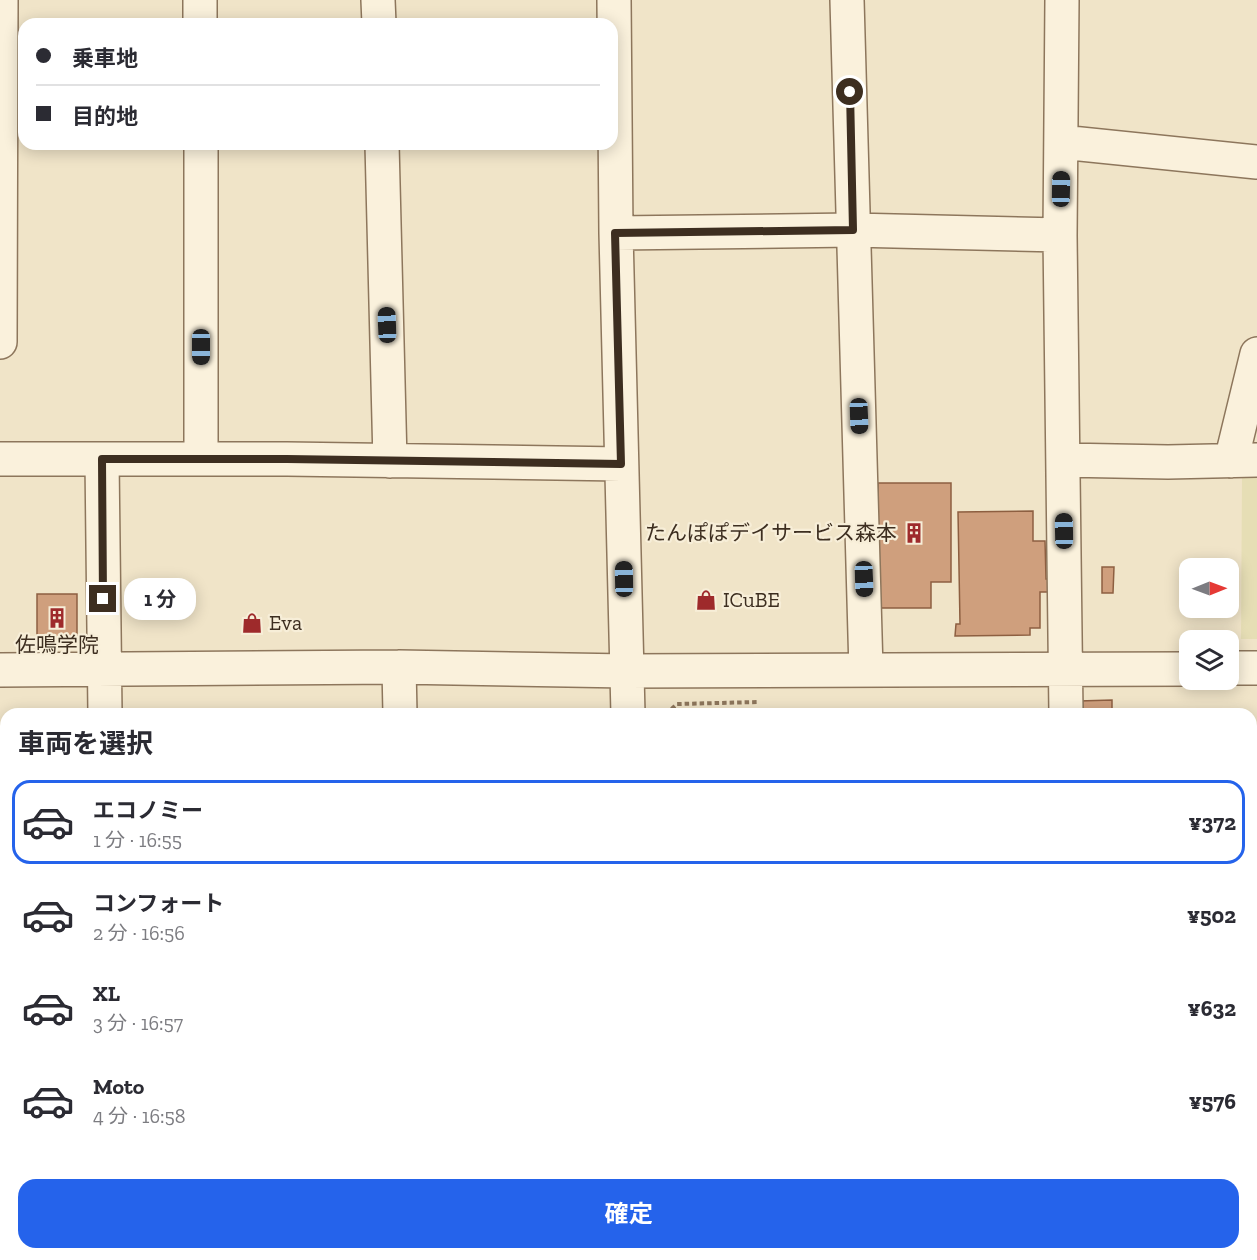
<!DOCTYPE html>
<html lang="ja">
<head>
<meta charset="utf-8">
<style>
  :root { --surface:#fff; --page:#f2f2f3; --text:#2b2b33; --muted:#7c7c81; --line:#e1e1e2; --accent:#2563eb }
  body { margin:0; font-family:"Zilla Slab","Noto Sans JP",serif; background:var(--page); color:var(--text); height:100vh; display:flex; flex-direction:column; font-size:22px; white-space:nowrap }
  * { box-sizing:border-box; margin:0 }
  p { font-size:20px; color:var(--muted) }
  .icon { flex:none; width:33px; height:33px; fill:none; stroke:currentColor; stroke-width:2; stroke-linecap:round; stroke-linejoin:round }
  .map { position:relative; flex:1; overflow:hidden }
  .sheet { position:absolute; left:0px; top:708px; width:1257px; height:552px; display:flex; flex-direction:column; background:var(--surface); border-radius:18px 18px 0 0; box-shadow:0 3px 15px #0003 }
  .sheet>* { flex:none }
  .hud { position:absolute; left:18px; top:18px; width:600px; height:132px; border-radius:18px; box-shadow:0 3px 15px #0003; display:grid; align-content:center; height:132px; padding:0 18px; background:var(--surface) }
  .needle { width:39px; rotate:89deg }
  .tools { position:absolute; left:1179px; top:558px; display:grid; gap:12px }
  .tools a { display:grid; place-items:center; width:60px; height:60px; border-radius:12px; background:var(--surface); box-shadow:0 3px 15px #0003; font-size:30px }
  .end { position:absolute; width:27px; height:27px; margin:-14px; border:8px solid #3d2e20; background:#fff; box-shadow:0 0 0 3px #fff }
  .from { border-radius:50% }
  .bubble { position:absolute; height:42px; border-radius:18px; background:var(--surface); box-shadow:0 3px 15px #0003; font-size:20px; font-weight:700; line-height:42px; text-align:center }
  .car { position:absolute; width:18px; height:36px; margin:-18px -9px; border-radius:8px; box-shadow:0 0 4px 2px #0007; background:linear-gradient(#222 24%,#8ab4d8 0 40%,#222 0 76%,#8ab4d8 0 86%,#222 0) }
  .hud b { display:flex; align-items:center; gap:21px; height:57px; font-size:22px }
  .hud b+b { border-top:2px solid var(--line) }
  .hud i { width:15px; height:15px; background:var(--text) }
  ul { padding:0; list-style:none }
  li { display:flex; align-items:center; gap:18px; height:84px; margin:0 12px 9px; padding:0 6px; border:3px solid transparent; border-radius:18px }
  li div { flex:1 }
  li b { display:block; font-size:22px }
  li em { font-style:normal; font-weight:700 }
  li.active { border-color:var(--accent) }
  li>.icon { width:54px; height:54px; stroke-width:1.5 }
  h2 { padding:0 18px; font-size:27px; line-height:72px }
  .cta { display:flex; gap:12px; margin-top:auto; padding:12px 18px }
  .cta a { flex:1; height:69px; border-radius:18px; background:var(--accent); color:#fff; font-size:24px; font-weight:700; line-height:69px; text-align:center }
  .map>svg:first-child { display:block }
</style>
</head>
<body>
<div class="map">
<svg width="1257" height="1260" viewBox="0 0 1257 1260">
  <rect width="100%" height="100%" fill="#f0e4c8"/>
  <path fill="#e6deb5" d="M1242 474H1257V639H1241Z"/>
  <path fill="#cf9f7d" stroke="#8d5f41" stroke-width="1.5" d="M878 483H951V582H931V608H877Z
    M1033 511V541H1045L1046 579H1050V592H1040V628H1030V635L955 636 956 624H960L958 512Z
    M1102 567H1114L1113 593H1102Z
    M37 594H77V643L37 642Z
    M1112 700V714H1079V701Z"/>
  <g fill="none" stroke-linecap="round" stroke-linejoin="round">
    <g stroke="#8d765c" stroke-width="36">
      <path id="minor" d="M200 0V24
        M378 0 379 24
        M614 0 616 233 628 714
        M847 0 866 670
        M1062 0 1060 235 1066 714
        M1061 142 1257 162
        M201 144V459
        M382 144 390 461
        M616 233 853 230 1060 235
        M0 342 1 0
        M0 459H287L621 464
        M102 459 105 714
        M1063 460 1168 462 1257 460
        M1231 461 1257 354
        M399 667 400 714
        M1228 668H1257
        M0 670 399 667 627 671 1190 669
        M1251 881H1257
        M0 887H6
        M1251 1218 1257 1194
        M1251 1249 1257 1251
        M7 1254V1260
        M411 1254V1260
        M643 1254V1260
        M843 1254 844 1260
        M214 1260V1254
        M1047 1260 1049 1254"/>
    </g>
    <path stroke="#8d765c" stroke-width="4" stroke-dasharray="4.5 3" stroke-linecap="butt" d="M666 714 677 704 758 702"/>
    <use href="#minor" stroke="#faf1dc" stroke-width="33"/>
  </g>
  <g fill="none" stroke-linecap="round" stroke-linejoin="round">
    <path stroke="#3d2e20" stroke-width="8" d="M103 599 102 459H287L621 464 615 233 853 230 850 92"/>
  </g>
  <defs>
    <g id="building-bare" transform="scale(1.62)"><path d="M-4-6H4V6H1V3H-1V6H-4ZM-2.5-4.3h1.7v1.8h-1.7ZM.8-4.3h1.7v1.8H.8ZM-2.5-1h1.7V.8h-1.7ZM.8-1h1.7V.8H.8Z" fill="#9e2a2b" stroke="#f7eed8" stroke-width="2.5" paint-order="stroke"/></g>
    <g id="shop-bare" transform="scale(1.62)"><path d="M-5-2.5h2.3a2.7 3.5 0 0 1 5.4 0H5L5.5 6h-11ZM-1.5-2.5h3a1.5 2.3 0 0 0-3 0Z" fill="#9e2a2b" stroke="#f7eed8" stroke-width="2.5" paint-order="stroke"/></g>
  </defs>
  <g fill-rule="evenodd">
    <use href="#building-bare" x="914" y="533"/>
    <use href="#shop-bare" x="706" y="600"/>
    <use href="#building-bare" x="57" y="618"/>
    <use href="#shop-bare" x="252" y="623"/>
  </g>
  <g text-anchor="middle" stroke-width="4.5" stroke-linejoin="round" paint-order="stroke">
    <g font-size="21" fill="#3d2e20" stroke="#f7eed8" text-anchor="start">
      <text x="897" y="540" text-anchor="end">たんぽぽデイサービス森本</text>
      <text x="723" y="607">ICuBE</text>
      <text x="269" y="630">Eva</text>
      <text x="57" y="652" text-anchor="middle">佐鳴学院</text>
    </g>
  </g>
</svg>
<div class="tools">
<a><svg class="needle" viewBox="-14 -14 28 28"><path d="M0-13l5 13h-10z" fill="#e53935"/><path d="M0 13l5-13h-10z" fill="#7c7c81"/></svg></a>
<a><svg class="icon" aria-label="layers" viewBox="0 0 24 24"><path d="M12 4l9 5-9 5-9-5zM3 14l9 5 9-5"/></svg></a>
</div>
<i class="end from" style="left:850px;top:92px"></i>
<i class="end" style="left:103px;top:599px"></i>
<div class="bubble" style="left:124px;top:578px;width:72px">1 分</div>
<i class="car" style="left:1061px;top:189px;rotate:1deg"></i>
<i class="car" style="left:387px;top:325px;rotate:358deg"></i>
<i class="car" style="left:201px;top:347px;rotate:180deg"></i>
<i class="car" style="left:859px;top:416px;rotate:178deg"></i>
<i class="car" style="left:1064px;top:531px;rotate:359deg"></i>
<i class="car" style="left:624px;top:579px;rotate:359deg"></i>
<i class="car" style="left:864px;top:579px;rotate:178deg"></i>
<div class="hud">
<b><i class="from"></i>乗車地</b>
<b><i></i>目的地</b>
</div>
<section class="sheet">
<h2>車両を選択</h2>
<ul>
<li class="active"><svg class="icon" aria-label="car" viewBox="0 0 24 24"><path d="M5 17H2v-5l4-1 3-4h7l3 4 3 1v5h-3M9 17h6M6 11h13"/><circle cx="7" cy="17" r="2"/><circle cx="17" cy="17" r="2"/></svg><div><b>エコノミー</b><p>1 分 · 16:55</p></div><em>¥372</em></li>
<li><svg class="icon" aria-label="car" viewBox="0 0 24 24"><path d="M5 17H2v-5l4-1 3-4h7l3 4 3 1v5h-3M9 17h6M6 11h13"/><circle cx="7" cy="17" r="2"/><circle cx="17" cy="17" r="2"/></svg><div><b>コンフォート</b><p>2 分 · 16:56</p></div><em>¥502</em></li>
<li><svg class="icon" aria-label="car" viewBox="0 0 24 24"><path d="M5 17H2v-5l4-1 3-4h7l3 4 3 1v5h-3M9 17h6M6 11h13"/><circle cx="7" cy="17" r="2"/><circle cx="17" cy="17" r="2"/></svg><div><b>XL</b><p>3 分 · 16:57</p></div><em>¥632</em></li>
<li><svg class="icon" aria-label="car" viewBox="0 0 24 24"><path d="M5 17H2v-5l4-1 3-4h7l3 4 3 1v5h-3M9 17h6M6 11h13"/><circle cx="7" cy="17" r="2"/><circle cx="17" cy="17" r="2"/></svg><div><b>Moto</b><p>4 分 · 16:58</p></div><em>¥576</em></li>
</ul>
<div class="cta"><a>確定</a></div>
</section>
</div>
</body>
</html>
